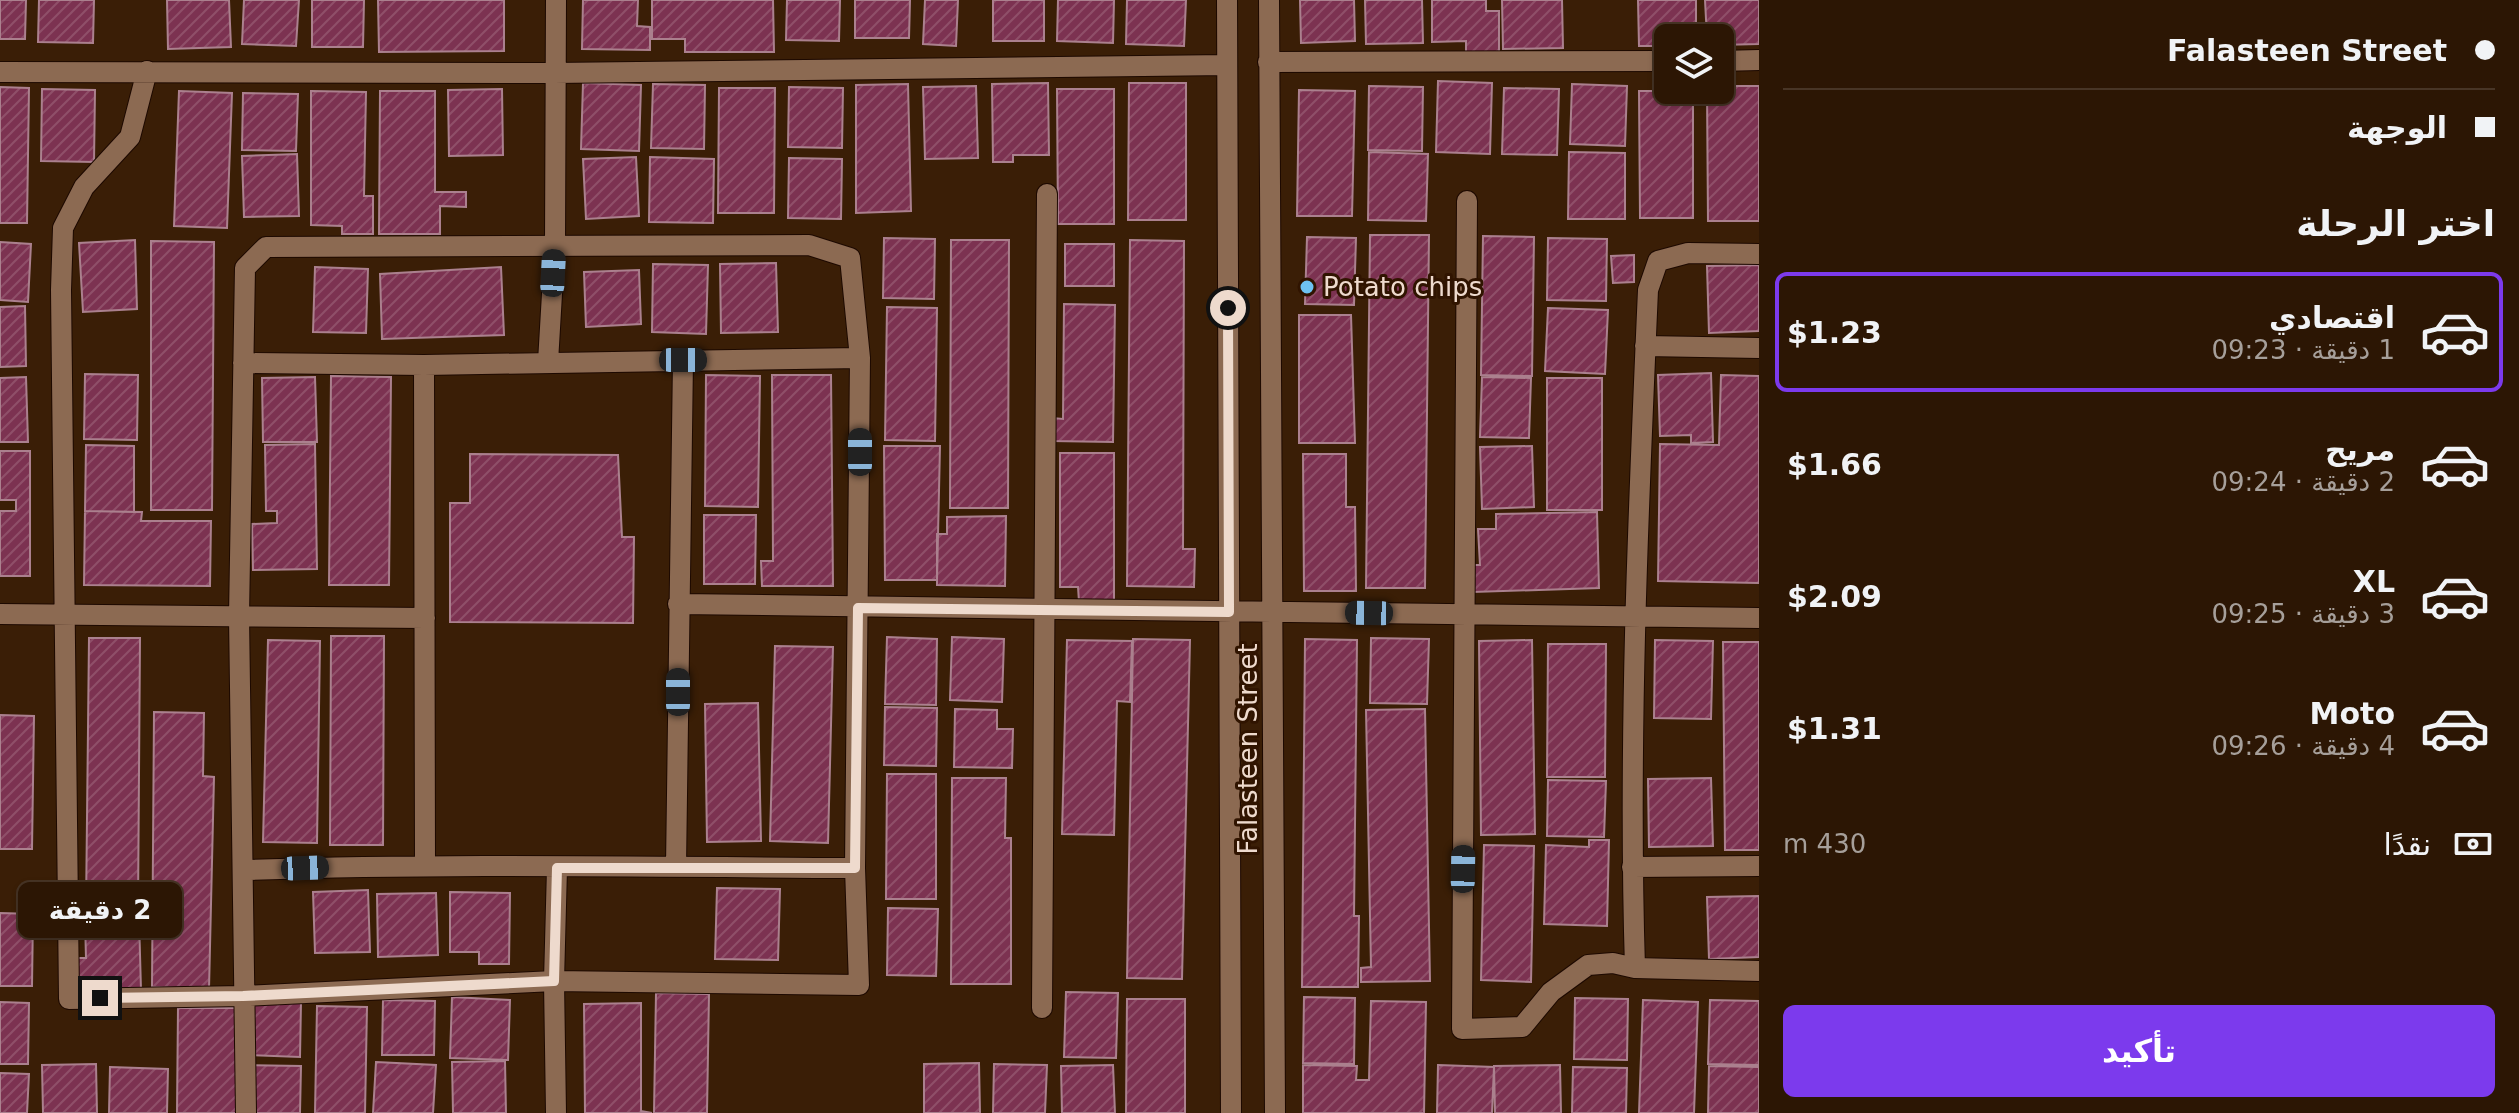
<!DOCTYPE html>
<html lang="ar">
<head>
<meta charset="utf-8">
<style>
  :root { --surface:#2c1604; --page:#382313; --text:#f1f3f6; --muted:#a69f9a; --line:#483526; --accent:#7c3aed }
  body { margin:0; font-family:"DejaVu Sans",Cairo,sans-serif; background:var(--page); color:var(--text); direction:rtl; height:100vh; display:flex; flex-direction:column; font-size:30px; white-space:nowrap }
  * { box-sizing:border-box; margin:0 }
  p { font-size:26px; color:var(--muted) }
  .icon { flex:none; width:44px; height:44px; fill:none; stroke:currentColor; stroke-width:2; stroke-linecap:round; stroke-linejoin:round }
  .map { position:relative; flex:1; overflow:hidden; direction:ltr }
  .sheet { display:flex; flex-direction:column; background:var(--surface); width:760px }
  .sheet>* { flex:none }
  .top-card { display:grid; align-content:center; height:176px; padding:0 24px; background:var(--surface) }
  .tools { position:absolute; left:1654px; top:24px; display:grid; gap:16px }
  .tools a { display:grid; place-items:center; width:80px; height:80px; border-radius:12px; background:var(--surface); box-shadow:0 2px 6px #0004,0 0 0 2px var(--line); font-size:40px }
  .end { position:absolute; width:36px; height:36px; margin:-18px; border:10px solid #eedacd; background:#111; box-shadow:0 0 0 4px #111 }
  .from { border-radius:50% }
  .bubble { position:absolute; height:56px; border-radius:12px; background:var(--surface); box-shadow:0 2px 6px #0004,0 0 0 2px var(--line); font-size:26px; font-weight:700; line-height:56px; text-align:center; direction:rtl }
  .car { position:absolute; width:24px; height:48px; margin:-24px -12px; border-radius:10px; box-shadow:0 0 6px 2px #0007; background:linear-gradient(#222 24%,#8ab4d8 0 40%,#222 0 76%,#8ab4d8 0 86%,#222 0) }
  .top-card b { display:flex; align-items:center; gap:28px; height:76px; font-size:30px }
  .top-card b+b { border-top:2px solid var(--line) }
  .top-card i { width:20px; height:20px; background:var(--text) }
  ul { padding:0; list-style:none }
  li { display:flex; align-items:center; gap:24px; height:120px; margin:0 16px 12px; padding:0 8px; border:4px solid transparent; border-radius:12px }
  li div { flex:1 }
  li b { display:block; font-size:30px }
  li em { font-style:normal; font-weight:700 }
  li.selected { border-color:var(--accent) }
  li>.icon { width:72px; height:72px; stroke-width:1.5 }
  h2 { padding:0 24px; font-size:36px; line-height:96px }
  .pay { display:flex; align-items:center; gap:20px; height:88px; padding:0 24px; font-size:30px }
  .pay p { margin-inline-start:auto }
  .primary-button { display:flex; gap:16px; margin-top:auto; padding:16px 24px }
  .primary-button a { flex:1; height:92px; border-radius:12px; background:var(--accent); color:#fff; font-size:32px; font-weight:700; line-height:92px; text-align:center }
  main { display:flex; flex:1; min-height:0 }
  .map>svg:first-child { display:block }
</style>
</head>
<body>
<main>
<section class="sheet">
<div class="top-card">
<b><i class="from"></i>Falasteen Street</b>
<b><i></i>الوجهة</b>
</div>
<h2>اختر الرحلة</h2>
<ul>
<li class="selected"><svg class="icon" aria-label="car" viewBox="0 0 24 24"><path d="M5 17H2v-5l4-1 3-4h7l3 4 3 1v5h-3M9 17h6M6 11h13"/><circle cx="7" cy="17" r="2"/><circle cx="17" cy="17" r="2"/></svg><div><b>اقتصادي</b><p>1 دقيقة · 09:23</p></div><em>$1.23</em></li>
<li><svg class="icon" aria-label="car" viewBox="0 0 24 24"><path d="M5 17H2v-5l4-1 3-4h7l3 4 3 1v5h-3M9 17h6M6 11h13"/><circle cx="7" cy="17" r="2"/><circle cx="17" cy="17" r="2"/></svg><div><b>مريح</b><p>2 دقيقة · 09:24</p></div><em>$1.66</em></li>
<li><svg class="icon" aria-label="car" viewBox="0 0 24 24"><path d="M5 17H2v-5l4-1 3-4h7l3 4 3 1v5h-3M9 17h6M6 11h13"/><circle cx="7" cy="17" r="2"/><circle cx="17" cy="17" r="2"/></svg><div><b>XL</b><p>3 دقيقة · 09:25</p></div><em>$2.09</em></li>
<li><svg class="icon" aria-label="car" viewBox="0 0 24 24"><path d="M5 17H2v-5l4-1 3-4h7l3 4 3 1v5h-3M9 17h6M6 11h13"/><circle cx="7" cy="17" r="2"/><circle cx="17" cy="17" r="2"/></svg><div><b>Moto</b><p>4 دقيقة · 09:26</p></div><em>$1.31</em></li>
</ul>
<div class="pay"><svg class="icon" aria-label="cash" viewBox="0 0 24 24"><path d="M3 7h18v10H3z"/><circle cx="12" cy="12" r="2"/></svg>نقدًا<p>430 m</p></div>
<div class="primary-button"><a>تأكيد</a></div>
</section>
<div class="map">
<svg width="1759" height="1113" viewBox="0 0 1759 1113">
  <defs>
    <pattern id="building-hatch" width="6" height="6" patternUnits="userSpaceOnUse" patternTransform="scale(2)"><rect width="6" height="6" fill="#7c3251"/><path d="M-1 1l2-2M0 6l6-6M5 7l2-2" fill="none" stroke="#8f4f69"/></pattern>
  </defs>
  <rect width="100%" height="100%" fill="#3a1e06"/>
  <path fill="url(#building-hatch)" stroke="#ab808e" stroke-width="2" d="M0 0H26L25 39H0Z
    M39 0H94L93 43 38 42Z
    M167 0H229L231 47 168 49Z
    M244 0H299L296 46 242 44Z
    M312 0H364L363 47H312Z
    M378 0H504V51L379 52Z
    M583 0H638L637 26 650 27V50L582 49Z
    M652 0H773L774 52H685V39H652Z
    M787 0H840L839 41 786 40Z
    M855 0H910L909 38H855Z
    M925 0H958L956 46 923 44Z
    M993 0H1044V41H993Z
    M1058 0H1114L1113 43 1057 41Z
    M1127 0H1186L1184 46 1126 44Z
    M1300 0H1354L1355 41 1301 43Z
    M1365 0H1422L1423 43 1366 44Z
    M1432 0H1486V11H1499V53H1466V41L1432 42Z
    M1502 0H1562L1563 48 1503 49Z
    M1638 0H1696V38H1668V46H1639Z
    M1705 0H1759V44L1720 45V38H1707Z
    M1438 81 1492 83 1490 154 1436 152Z
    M583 83 641 85 639 151 581 149Z
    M1048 83 1049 155H1013V162H993L992 84Z
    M1129 83H1186V220H1128Z
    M653 84 705 85 704 149 651 148Z
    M908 84 911 211 856 213V85Z
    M1572 84 1627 86 1625 146 1570 144Z
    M976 86 978 158 925 159 923 87Z
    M1369 86 1423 87 1422 151 1368 150Z
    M1720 86H1759V221H1708L1707 90H1720Z
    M0 87 29 88 27 223H0Z
    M789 87 843 88 842 148 788 147Z
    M719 88H775L774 213H718Z
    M1504 88 1559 89 1557 155 1502 154Z
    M42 89 95 90 94 162 41 161Z
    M502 89 503 155 449 156 448 90Z
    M1057 89H1114V224H1058Z
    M1299 90 1355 91 1352 216H1297Z
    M179 91 232 93 227 228 174 226Z
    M311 91 366 92 364 196H373V234H342V226L311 225Z
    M380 91H435V192H466V207L440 206V234H379Z
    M1639 91H1693V218H1640Z
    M243 93 298 94 296 151 242 150Z
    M1369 152 1428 154 1426 221 1368 220Z
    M1569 152 1625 153V219H1568Z
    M297 154 299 216 244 217 242 156Z
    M636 157 639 216 586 219 583 159Z
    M650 157 714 159 713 223 649 222Z
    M789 158 842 159 841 219 788 218Z
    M1370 235H1429L1425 588H1366Z
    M1483 236 1534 237 1532 376 1481 375Z
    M1307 237 1356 238 1354 305 1305 304Z
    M884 238 935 239 934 299 883 298Z
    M1548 238 1607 239 1606 301 1547 300Z
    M135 240 137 309 83 312 79 243Z
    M951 240H1009L1008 508H950Z
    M1130 240 1184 241 1183 549H1195L1194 587 1127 586Z
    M151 241 214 242 212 510H151Z
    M0 242 31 244 28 302 0 300Z
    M1065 244H1114V286H1065Z
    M1634 255V282L1613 283 1611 256Z
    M776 263 778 332 721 333 720 264Z
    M653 264 708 265 706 334 652 332Z
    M1759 265V331L1709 333 1707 266Z
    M315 267 368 269 366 333 313 332Z
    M501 267 504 335 382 339 380 274Z
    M639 270 641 324 586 327 584 272Z
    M1064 304 1115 305 1113 442 1052 441 1053 418 1063 419Z
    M25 306 26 366 0 367V307Z
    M887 307 937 308 935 441 885 440Z
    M1548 308 1608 310 1605 374 1545 371Z
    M1299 315H1351L1355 443H1299Z
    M1711 373 1713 442 1691 443V435L1660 436 1658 375Z
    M85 374 138 375 137 440 84 439Z
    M706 375 760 376 758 507 705 506Z
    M772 375H831L833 586H762L761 561H773Z
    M1721 375 1759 376V583L1658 581 1660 444 1719 445Z
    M331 376 391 377 389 585H329Z
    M26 377 28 442H0V378Z
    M315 377 317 442H263L262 378Z
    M1482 377 1531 378 1529 438 1480 437Z
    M1547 378H1602V510H1547Z
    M315 444 317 569 253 570 252 524 277 523V511H266L265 445Z
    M86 445 134 446V512L85 511Z
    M884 446H940L937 580H885Z
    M1532 446 1534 507 1482 509 1480 447Z
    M0 451H30V576H0V511H16V500H0Z
    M1060 453H1114V601L1079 602 1078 587H1060Z
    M470 454 618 455 622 537H634L633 623 450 622V503H470Z
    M1303 454H1346V507H1355L1356 591H1304Z
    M85 511 142 512 141 521H211L210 586 84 585Z
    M1597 512 1599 588 1473 592 1472 565H1480L1478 529H1496V514Z
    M704 515H756L755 584H704Z
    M1006 516 1005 586 937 585V534H947V517Z
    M331 636H384L383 845H330Z
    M887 637 937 639 936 705 885 704Z
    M952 637 1004 639 1002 702 950 700Z
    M89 638H140L138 909H86Z
    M1371 638 1429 639 1427 704 1370 703Z
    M1133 639 1190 640 1182 979 1127 978Z
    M1305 639 1357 640 1354 916H1359L1358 987H1302Z
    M268 640 320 641 317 843 263 842Z
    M1067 640 1132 641 1130 702 1117 701 1114 835 1062 834Z
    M1532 640 1535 834 1481 835 1479 641Z
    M1655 640 1713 641 1711 719 1654 718Z
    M1723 642H1759V850H1725Z
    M1548 644H1606L1605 777H1547Z
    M775 646 833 647 828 843 770 841Z
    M758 703 761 841 707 842 705 704Z
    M885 707 937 708 936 766 884 765Z
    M955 709 997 710V729H1013L1012 768 954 767Z
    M1425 709 1430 981 1361 982V968L1371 967 1366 710Z
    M154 712 204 713 203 776 214 777 209 989 152 987Z
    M0 715 34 716 32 849H0Z
    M887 774H936V899H886Z
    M952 778H1006L1005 838H1011V984H951Z
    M1711 778 1713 846 1649 847 1648 779Z
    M1548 780 1606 781 1604 837 1547 836Z
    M1589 840H1609L1607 926 1544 924 1546 845 1589 847Z
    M1484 845 1534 846 1531 982 1481 980Z
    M717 888 780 889 778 960 715 959Z
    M368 890 370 952 315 953 313 892Z
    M450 892 510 893 509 964H479V952H450Z
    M436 893 438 955 378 957 377 894Z
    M1759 896V957L1709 959 1707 897Z
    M888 908 938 909 936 976 887 975Z
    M0 913 33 914 32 986H0Z
    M139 918 141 990 77 992 76 958H86L85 920Z
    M1066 992 1118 993 1116 1058 1064 1057Z
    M656 993 709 994 707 1113H654Z
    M452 997 510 1000 508 1060 450 1058Z
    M1304 997 1355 998 1354 1064 1303 1063Z
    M1575 998 1628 999 1627 1060 1574 1059Z
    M1127 999H1185V1113H1126Z
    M383 1000 435 1001 434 1055H382Z
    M1643 1000 1698 1002 1694 1113H1639Z
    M1710 1000 1759 1001V1065L1708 1064Z
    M247 1001 301 1002 300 1057 246 1055Z
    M1371 1001 1426 1002 1424 1113H1303V1065L1357 1066 1356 1080H1369Z
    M0 1002 29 1003 28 1064H0Z
    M641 1003V1111L652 1113H585L584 1004Z
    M317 1006 367 1007 365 1113H315Z
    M178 1008H238V1065L301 1066 300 1113H177Z
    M505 1061 506 1113H453L452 1062Z
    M376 1062 436 1065 433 1113H373Z
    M979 1063 980 1113H924V1064Z
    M96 1064 97 1113H43L42 1065Z
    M994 1064 1047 1065 1045 1113H993Z
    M1113 1065 1115 1113H1062L1061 1066Z
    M1438 1065 1494 1067 1492 1113H1437Z
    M1560 1065 1561 1113H1495L1494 1066Z
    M1709 1066 1759 1067V1113H1708Z
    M110 1067 168 1069 167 1113H109Z
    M1573 1067 1627 1068 1626 1113H1572Z
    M0 1073 29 1074 27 1113H0Z"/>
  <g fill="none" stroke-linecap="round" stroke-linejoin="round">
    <g stroke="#1d0900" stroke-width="22">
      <path id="minor" d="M1227 0 1231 1113
        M1269 0 1275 1113
        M1720 61 1759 60
        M1268 62 1668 61
        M147 71 130 137 84 187 63 228 61 290 69 999 243 996 554 981 859 985 855 868 860 358 850 258 809 245 266 247 245 268 239 616 246 1113
        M0 72 554 73 1227 65
        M1467 201 1462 1029 1522 1027 1551 992 1588 965 1613 963 1635 968 1759 971
        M1645 346 1759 348
        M548 362 555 243 556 0
        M243 363 424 365 860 358
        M424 365 425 864
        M678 604 1759 618
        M0 614 425 618
        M676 867 683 360
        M1632 867 1759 866
        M245 870C448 863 652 867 855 868
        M1635 968C1628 743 1638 516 1648 290L1658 261 1688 253 1759 254
        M1042 1008 1047 194
        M556 1113 554 981 557 868"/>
    </g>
    <use href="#minor" stroke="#8c6a52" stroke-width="20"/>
  </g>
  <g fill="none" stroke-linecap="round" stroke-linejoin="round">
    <path stroke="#eedacd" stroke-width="10" d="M100 998 243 996 554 981 557 868H855L858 608 1229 612 1228 308"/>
  </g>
  <circle fill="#6ec2f3" stroke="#301400" stroke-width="3" cx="1307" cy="287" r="8"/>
  <g text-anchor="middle" stroke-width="6" stroke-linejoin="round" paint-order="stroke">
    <g font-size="26" fill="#eedacd" stroke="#301400" text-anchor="start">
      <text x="1323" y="296">Potato chips</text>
    </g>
    <g font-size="26" fill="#eedacd" stroke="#301400">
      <text transform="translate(1248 749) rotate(-90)" y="9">Falasteen Street</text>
    </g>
  </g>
</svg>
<div class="tools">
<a><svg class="icon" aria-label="layers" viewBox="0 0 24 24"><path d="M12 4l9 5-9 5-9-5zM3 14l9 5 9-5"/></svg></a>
</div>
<i class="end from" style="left:1228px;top:308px"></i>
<i class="end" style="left:100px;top:998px"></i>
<div class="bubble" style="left:18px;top:882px;width:164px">2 دقيقة</div>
<i class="car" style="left:553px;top:273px;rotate:3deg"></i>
<i class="car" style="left:683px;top:360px;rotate:90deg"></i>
<i class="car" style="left:860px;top:452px;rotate:0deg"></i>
<i class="car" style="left:1369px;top:613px;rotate:271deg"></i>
<i class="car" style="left:678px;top:692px;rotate:0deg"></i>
<i class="car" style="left:305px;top:868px;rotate:88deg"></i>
<i class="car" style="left:1463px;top:869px;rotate:1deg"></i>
</div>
</main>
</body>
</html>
